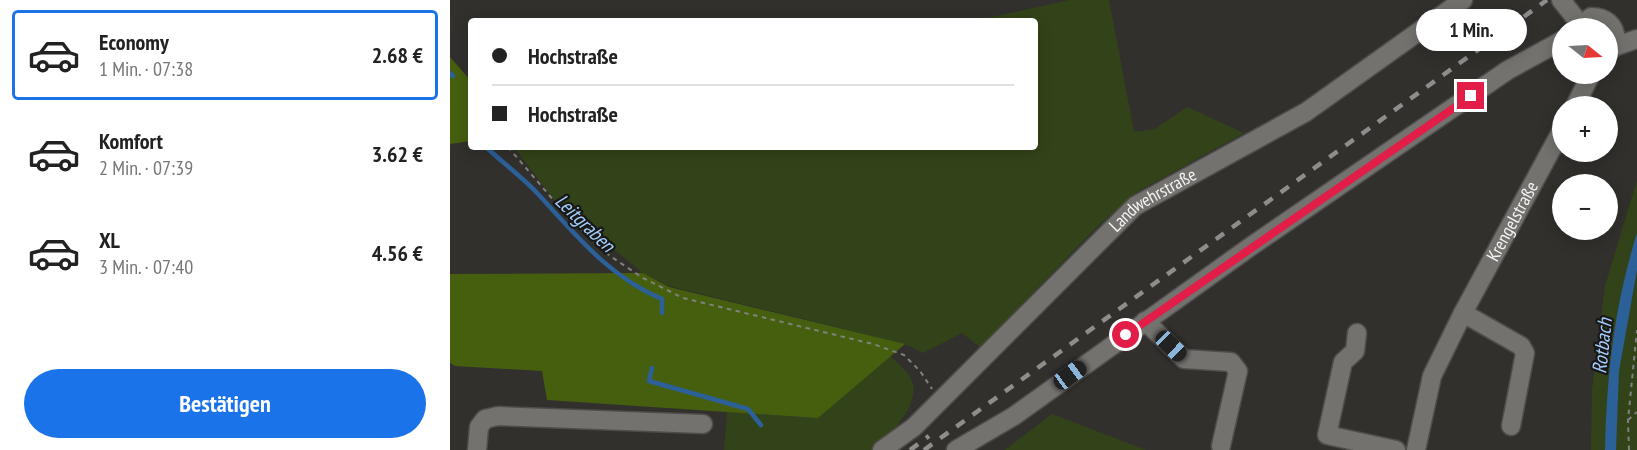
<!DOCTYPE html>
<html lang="de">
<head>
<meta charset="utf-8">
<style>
  :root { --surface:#fff; --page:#f2f2f2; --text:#222; --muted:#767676; --line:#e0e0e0; --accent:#1a73e8 }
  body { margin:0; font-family:"PT Sans Narrow",sans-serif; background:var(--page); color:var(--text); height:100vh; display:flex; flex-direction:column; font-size:22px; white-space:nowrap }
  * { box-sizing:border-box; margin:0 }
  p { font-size:20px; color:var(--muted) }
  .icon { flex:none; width:33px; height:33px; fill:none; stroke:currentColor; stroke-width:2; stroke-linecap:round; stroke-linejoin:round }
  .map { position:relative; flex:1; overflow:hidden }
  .panel { display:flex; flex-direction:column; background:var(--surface); width:450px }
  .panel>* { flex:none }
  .banner { position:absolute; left:18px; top:18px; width:570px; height:132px; border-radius:6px; box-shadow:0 3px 15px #0003; display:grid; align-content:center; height:132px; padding:0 24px; background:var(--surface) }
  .needle { width:39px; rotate:108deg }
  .buttons { position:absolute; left:1102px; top:18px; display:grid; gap:12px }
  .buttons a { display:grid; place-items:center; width:66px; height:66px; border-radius:50%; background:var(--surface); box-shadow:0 3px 15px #0003; font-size:30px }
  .end { position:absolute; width:27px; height:27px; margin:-14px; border:8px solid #e11d48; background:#fff; box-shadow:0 0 0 3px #fff }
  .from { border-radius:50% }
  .bubble { position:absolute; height:42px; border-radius:21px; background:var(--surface); box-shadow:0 3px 15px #0003; font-size:20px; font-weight:700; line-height:42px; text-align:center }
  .car { position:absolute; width:18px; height:36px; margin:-18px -9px; border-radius:8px; box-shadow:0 0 4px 2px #0007; background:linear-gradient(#222 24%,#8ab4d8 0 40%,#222 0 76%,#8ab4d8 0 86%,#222 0) }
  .banner b { display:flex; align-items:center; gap:21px; height:57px; font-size:22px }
  .banner b+b { border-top:2px solid var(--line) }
  .banner i { width:15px; height:15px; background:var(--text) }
  ul { padding:10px 0 0; list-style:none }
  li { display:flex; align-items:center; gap:18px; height:90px; margin:0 12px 9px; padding:0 12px; border:3px solid transparent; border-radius:6px }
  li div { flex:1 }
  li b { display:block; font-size:22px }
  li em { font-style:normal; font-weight:700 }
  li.on { border-color:var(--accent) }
  li>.icon { width:54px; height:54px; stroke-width:1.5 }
  .cta { display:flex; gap:12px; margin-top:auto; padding:12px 24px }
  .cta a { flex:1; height:69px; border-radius:36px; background:var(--accent); color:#fff; font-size:24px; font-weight:700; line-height:69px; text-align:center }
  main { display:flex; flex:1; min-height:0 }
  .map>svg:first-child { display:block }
</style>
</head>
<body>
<main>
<section class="panel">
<ul>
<li class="on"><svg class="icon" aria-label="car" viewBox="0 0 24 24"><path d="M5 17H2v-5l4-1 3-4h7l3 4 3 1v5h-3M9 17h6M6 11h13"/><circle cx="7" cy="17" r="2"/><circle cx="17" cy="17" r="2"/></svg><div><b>Economy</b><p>1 Min. · 07:38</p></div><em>2.68 €</em></li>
<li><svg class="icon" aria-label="car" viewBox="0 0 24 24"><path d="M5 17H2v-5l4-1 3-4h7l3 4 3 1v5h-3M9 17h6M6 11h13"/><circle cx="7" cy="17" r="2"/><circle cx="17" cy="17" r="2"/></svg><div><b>Komfort</b><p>2 Min. · 07:39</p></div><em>3.62 €</em></li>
<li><svg class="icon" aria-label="car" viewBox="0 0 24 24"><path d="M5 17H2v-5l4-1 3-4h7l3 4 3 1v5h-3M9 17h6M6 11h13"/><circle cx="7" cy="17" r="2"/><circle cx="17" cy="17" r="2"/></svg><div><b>XL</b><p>3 Min. · 07:40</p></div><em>4.56 €</em></li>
</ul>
<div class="cta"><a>Bestätigen</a></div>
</section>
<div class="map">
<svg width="1187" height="450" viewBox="0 0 1187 450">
  <rect width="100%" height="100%" fill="#31302d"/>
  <path fill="#334319" d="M620 0H659L684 132 705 129 737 107 794 133 689 191 652 222 530 347 512 333 473 353 455 344 219 286 193 273 104 200 64 147H585V21H523Z
    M1187 180V450H1141L1142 390 1155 286Z
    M440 356C447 363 459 372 462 381 471 404 439 438 422 450H274L277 412 368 418Z
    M602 414 696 450H555Z"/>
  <path fill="#465f0f" d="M0 57 21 81V141L0 144Z
    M193 273 219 287 455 344 368 418 97 400 92 371 5 366 0 363V274Z"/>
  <path fill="#2c6098" d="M1187 233V270L1169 371 1166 450H1155C1157 373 1164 307 1187 233Z"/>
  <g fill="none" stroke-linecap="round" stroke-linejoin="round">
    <path stroke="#2c6098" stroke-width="4.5" d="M0 73 3 76
      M36 147C53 163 72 177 88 194 126 235 159 277 212 299V313
      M202 368 199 381 298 409 311 425"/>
    <g stroke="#4e4d4b" stroke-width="21">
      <g id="minor">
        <path d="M1111 0 1130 24"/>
        <path d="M1127 28 1141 17C1156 17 1165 25 1166 40L1158 54"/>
        <path d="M1164 47 1187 39"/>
        <path d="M1125 106 1141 74"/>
        <path d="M1013 313 1071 346 1075 353 1061 426"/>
        <path d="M695 321 734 359 781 362 788 371 771 446"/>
        <path d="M907 333 905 351 893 362 877 435 946 450"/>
        <path d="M27 450 29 427 35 419 48 416 253 424"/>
        <path id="s1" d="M432 450 464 427 685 206 856 112 1013 0"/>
        <path d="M506 450 564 416 800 247 1058 70 1113 40"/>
        <path id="s2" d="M966 450 982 376 1013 313 1113 128"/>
      </g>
    </g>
    <path stroke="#81807d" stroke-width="2" stroke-dasharray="4.5 4.5" stroke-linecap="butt" d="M58 147 117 216 160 256 193 278 233 298 423 344 454 355 470 371 482 389
      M1178 420 1187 412
      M1179 450 1178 420 1187 330"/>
    <use href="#minor" stroke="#74726f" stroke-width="18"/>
    <path stroke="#8e8d8b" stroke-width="4.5" stroke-dasharray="10 10" stroke-linecap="butt" d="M460 450 479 436
      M474 450 1097 0"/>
  </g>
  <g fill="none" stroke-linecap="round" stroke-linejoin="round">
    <path stroke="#e11d48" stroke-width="8" d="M676 335 1021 96"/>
  </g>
  <g text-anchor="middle" stroke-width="4.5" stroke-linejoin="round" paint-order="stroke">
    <g font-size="18" fill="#f5f4f3" stroke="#181817">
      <text dy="6" stroke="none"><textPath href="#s1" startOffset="370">Landwehrstraße</textPath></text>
      <text dy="6" stroke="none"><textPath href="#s2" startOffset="250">Krengelstraße</textPath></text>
    </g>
    <g font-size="20" font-style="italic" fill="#a4ceff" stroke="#181817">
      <text transform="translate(135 223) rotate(44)" y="7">Leitgraben</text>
      <text transform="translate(1152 346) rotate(-84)" y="7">Rotbach</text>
    </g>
  </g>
</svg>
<div class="buttons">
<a><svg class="needle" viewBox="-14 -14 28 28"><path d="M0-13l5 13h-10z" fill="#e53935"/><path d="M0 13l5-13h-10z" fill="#767676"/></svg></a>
<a>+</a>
<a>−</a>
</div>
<i class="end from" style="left:676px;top:335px"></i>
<i class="end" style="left:1021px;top:96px"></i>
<div class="bubble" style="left:966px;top:9px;width:111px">1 Min.</div>
<i class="car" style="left:721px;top:346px;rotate:134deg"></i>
<i class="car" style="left:620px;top:375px;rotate:54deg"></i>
<div class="banner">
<b><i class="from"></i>Hochstraße</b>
<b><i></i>Hochstraße</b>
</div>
</div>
</main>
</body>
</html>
